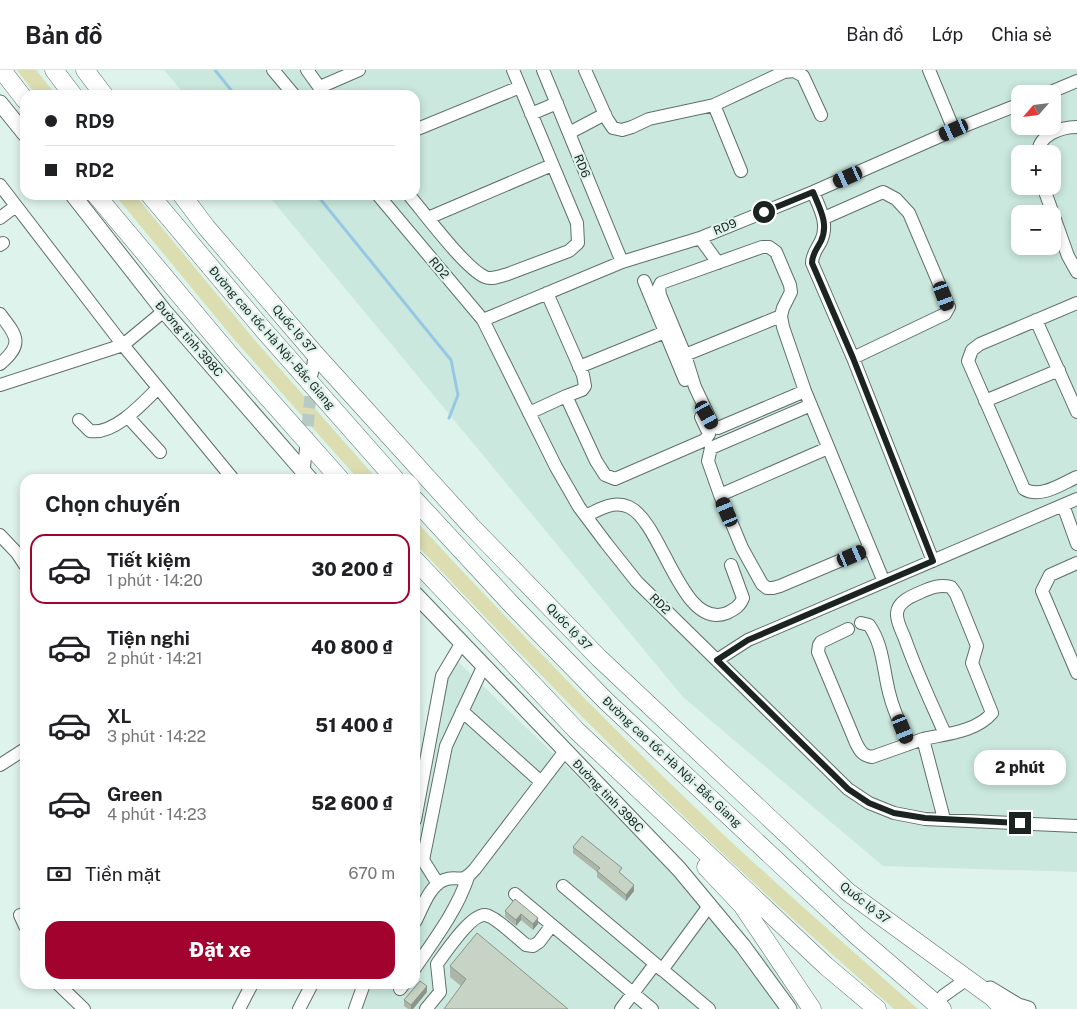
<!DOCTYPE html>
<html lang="vi">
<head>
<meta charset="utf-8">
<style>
  :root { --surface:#fff; --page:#f6f6f6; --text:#202124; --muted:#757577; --line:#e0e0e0; --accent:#a2022e }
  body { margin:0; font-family:"Public Sans",sans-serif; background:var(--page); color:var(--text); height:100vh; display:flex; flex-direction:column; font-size:19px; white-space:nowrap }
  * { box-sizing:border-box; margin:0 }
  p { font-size:16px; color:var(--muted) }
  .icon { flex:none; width:28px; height:28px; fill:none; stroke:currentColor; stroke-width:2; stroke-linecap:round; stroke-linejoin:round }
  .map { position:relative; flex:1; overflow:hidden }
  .side { position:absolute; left:20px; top:404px; width:400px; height:515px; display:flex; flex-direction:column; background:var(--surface); border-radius:15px; box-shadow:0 2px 8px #0003 }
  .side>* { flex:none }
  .banner { position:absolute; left:20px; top:20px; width:400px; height:110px; border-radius:15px; box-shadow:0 2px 8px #0003; display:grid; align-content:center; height:110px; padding:0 25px; background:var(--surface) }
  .needle { width:32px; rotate:242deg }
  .controls { position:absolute; left:1011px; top:15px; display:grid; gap:10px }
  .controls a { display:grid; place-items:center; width:50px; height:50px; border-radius:10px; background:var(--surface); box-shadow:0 2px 8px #0003; font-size:25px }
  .end { position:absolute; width:22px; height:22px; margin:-11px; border:6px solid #1c2421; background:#fff; box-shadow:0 0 0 2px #fff }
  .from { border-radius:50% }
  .bubble { position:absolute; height:35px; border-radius:15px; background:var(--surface); box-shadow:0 2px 8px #0003; font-size:16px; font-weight:800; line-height:35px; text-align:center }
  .car { position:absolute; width:15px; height:30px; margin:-15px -8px; border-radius:6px; box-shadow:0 0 4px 1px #0007; background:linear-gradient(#222 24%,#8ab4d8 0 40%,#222 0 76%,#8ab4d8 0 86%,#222 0) }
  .banner b { display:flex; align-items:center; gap:18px; height:48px; font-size:19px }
  .banner b+b { border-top:1px solid var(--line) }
  .banner i { width:12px; height:12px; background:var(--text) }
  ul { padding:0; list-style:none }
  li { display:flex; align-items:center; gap:15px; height:70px; margin:0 10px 8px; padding:0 15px; border:2px solid transparent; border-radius:15px }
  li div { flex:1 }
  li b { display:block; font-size:19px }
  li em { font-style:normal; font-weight:800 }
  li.selected { border-color:var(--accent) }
  li>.icon { width:45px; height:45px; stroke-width:1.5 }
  h2 { padding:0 25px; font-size:22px; line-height:60px }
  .pay { display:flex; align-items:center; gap:12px; height:55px; padding:0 25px; font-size:19px }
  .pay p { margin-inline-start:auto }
  .primary-button { display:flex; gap:10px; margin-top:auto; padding:10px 25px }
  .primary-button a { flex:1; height:58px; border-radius:15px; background:var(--accent); color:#fff; font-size:20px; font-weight:800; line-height:58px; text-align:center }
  header { display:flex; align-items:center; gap:30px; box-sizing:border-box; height:70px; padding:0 25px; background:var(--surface); border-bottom:1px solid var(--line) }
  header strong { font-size:24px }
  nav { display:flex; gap:28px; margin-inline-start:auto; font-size:18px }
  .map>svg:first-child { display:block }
</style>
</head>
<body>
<header>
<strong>Bản đồ</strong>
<nav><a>Bản đồ</a><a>Lớp</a><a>Chia sẻ</a></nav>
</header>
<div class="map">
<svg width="1077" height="939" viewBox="0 0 1077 939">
  <rect width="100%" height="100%" fill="#def3eb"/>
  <path fill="#cae8dd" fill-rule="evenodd" d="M164 0H1077V802L883 796 683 627 268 125H415V25H185ZM1020 24H1052V56H1020ZM1020 84H1052V116H1020ZM1020 144H1052V176H1020Z
    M452 586 806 927 817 939H357L364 914H415V723Z"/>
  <path fill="#dcdeb2" d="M17 0H36L56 25H36Z
    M115 125H135L253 268 377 409H358L233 268Z
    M415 450C520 564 628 675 741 781 799 834 859 887 918 939H894C726 793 567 636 415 473Z"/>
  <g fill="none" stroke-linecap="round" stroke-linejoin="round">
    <path stroke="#96c8e4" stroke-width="3" d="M215 0 235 25
      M317 125 451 290 458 325 449 348"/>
    <path stroke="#b7cac3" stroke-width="12" stroke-dasharray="12 6" stroke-linecap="butt" d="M306 374 312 309"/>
    <g stroke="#5e7069" stroke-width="14">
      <path id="minor" d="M273 0 294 25
        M307 0 325 25
        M543 0 622 192
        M585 0 607 49 613 58 622 60 632 57 649 49 714 35 784 2 794 1 803 6 821 45
        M929 0 954 60
        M320 17 359 0
        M1046 24 1077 11
        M714 35 741 101
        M531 44 557 33
        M415 60 520 17
        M569 63 605 44
        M1038 84C1038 65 1061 57 1077 57
        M0 115 123 275 233 409
        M1043 116 1068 186 1077 202
        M813 122C820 139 829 154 821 171 817 179 812 184 812 193L853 288 933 491
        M378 125 483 250 556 397 579 437 606 473 637 512 848 719 869 733 894 743 925 749 1077 756
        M409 125C425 144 465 198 485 207 491 210 501 206 508 204L569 181 578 173 577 153 513 0
        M0 148 16 136
        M428 148 552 95
        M824 148 883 122 896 129 909 143 949 237 945 244 853 288
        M700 168 718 193
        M0 175 3 173
        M644 211 685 310
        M547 223 583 305 585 316 582 320 566 326
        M1077 233 980 274 972 280 968 291 1024 419C1040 429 1061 414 1077 407
        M0 244C17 266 24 274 0 294
        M483 250 622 192 700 168 813 122 954 60 1020 34
        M1036 250 1077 342
        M685 285 781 246
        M579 297 665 262
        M312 303 315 284
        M0 315 123 275 164 241
        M805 321 718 358 713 355 695 317 685 285 660 225 659 217 661 213 762 177H769L776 182 790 215 791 222 783 238 781 246 783 257 805 321 884 512
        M985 331 1059 300
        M811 335 711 378 708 391 720 425 742 478 762 514 767 518H773L780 516 870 478
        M529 343 566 326 596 391 605 405 615 409 705 370 709 364 701 347
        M128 347 160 382
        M79 350 90 361C114 365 142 334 158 318
        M303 406 306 379
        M720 425 828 378
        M1063 435 1077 474
        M586 446C599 439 614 430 629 437 663 453 681 561 727 543 735 539 740 536 743 528L731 495
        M0 465 17 483 25 495
        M1077 493 1050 505 1042 521 1077 603
        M861 553 869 555C884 576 883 602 890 626 894 643 903 659 909 674
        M848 559 821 572 819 575 818 582 856 673C860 681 863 686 872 687L923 669 944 749
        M717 590 748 570 1077 429
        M462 641 541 712
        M923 669C946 664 976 662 992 643L972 593 977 576 956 524 951 517C939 514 930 518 919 523 910 527 898 532 897 543 896 551 902 561 905 569 916 601 931 632 945 664
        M0 695 25 679
        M415 750 442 606 461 574
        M438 814 423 790 446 676 483 597
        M563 816 709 939
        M515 824 652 939
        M20 845 25 856
        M415 852C422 839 429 816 444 810 459 804 460 816 475 799L565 681
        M415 898C435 869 457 840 468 807
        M662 900 709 836
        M58 914 84 939
        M400 919 404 914
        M943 926 967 909
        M239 939 252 914
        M299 939 312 914
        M355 939 364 914
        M426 939 440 922 437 894C445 883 471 844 485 845 495 846 517 868 526 875L533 876 539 872 552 855
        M621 939 655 894"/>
    </g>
    <g stroke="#5e7069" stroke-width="17">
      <path id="major" d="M0 33 25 64
        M73 125 164 241 310 409
        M415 524 679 799 743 876 789 939
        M990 919 1018 936 1028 939"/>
    </g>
    <g stroke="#5e7069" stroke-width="19">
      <path id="highway" d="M2 0 25 30
        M54 0 73 25
        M85 0 104 25
        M96 125 230 285 340 409
        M150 125 261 257 395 409
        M182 125 206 157 315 284 471 456 599 588 848 822 992 927 1004 939
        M415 430 512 535 606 631 857 866 942 939
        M415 490 577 661 826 896 877 939
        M706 797 742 835 812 939"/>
    </g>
    <use href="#minor" stroke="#fff" stroke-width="12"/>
    <use href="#major" stroke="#fff" stroke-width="15"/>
    <use href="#highway" stroke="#fff" stroke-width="18"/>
  </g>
  <path fill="#abb5a9" d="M573 777 622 804 634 821 626 831 597 807V802L573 783Z
    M515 829 538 854 533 860 521 850 516 856 505 847V841Z
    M450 896 568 939 461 916 450 907Z
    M427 922 413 939H408L404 936V930Z"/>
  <path fill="#8b948a" d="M634 815V821L626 831V825Z
    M521 844V850L516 856V850Z
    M538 848V854L533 860V854Z
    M427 916V922L413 939H411V935Z"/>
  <path fill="#c7d3c5" stroke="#8b948a" d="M582 766 622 798 619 802 634 815 626 825 597 801 600 798 573 777Z
    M515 829 538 848 533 854 521 844 516 850 505 841Z
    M477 863 568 939H444L466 909 450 896Z
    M420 911 427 916 411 935 404 930Z"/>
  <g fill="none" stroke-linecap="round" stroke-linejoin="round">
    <path stroke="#1c2421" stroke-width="6" d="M764 142 813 122C820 139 829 154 821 171 817 179 812 184 812 193L853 288 933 491 748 570 717 590 848 719 869 733 894 743 925 748 1020 753"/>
  </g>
  <g text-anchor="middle" stroke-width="4.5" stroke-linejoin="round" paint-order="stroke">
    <g font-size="12" fill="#1c2421" stroke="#def3eb">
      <text transform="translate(582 96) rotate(68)" y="4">RD6</text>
      <text transform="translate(725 157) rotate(-22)" y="4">RD9</text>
      <text transform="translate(439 198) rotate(50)" y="4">RD2</text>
      <text transform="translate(294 259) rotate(49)" y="4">Quốc lộ 37</text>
      <text transform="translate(272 268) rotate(49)" y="4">Đường cao tốc Hà Nội - Bắc Giang</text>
      <text transform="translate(189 269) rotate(49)" y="4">Đường tỉnh 398C</text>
      <text transform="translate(660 534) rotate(44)" y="4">RD2</text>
      <text transform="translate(569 557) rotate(46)" y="4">Quốc lộ 37</text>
      <text transform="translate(672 692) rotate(43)" y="4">Đường cao tốc Hà Nội - Bắc Giang</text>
      <text transform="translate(608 726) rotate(46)" y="4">Đường tỉnh 398C</text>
      <text transform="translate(865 833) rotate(38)" y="4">Quốc lộ 37</text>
    </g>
  </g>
</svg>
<div class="controls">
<a><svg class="needle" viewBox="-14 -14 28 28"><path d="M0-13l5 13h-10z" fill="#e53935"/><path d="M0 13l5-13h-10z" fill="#757577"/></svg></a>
<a>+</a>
<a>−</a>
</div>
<i class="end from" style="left:764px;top:142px"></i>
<i class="end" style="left:1020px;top:753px"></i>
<div class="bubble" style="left:974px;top:680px;width:92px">2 phút</div>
<i class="car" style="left:954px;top:60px;rotate:246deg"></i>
<i class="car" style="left:848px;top:107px;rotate:246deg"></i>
<i class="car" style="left:944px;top:226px;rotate:160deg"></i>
<i class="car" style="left:707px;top:345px;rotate:151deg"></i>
<i class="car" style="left:727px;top:442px;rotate:337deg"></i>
<i class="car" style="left:852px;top:486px;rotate:67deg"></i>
<i class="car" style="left:903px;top:659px;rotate:158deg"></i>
<div class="banner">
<b><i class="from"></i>RD9</b>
<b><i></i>RD2</b>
</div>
<section class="side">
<h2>Chọn chuyến</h2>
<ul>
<li class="selected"><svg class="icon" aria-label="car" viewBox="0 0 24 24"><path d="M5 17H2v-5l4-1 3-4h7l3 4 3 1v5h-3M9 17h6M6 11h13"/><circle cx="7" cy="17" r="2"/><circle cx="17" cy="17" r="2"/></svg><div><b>Tiết kiệm</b><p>1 phút · 14:20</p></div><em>30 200 ₫</em></li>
<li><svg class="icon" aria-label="car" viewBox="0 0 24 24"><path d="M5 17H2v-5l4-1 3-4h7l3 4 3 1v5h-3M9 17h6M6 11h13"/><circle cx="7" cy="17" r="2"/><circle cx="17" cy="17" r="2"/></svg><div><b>Tiện nghi</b><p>2 phút · 14:21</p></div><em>40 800 ₫</em></li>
<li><svg class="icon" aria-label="car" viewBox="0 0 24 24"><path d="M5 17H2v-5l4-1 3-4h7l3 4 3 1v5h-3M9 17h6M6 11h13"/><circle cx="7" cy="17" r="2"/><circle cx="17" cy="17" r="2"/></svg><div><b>XL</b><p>3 phút · 14:22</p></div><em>51 400 ₫</em></li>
<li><svg class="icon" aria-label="car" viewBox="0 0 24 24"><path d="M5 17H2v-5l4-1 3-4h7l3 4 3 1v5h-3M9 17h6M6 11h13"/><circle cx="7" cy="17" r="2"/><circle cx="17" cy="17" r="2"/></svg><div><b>Green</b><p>4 phút · 14:23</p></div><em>52 600 ₫</em></li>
</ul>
<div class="pay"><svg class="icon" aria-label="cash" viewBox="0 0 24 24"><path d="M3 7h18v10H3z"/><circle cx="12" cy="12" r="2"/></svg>Tiền mặt<p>670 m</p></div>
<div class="primary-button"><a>Đặt xe</a></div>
</section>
</div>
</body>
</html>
